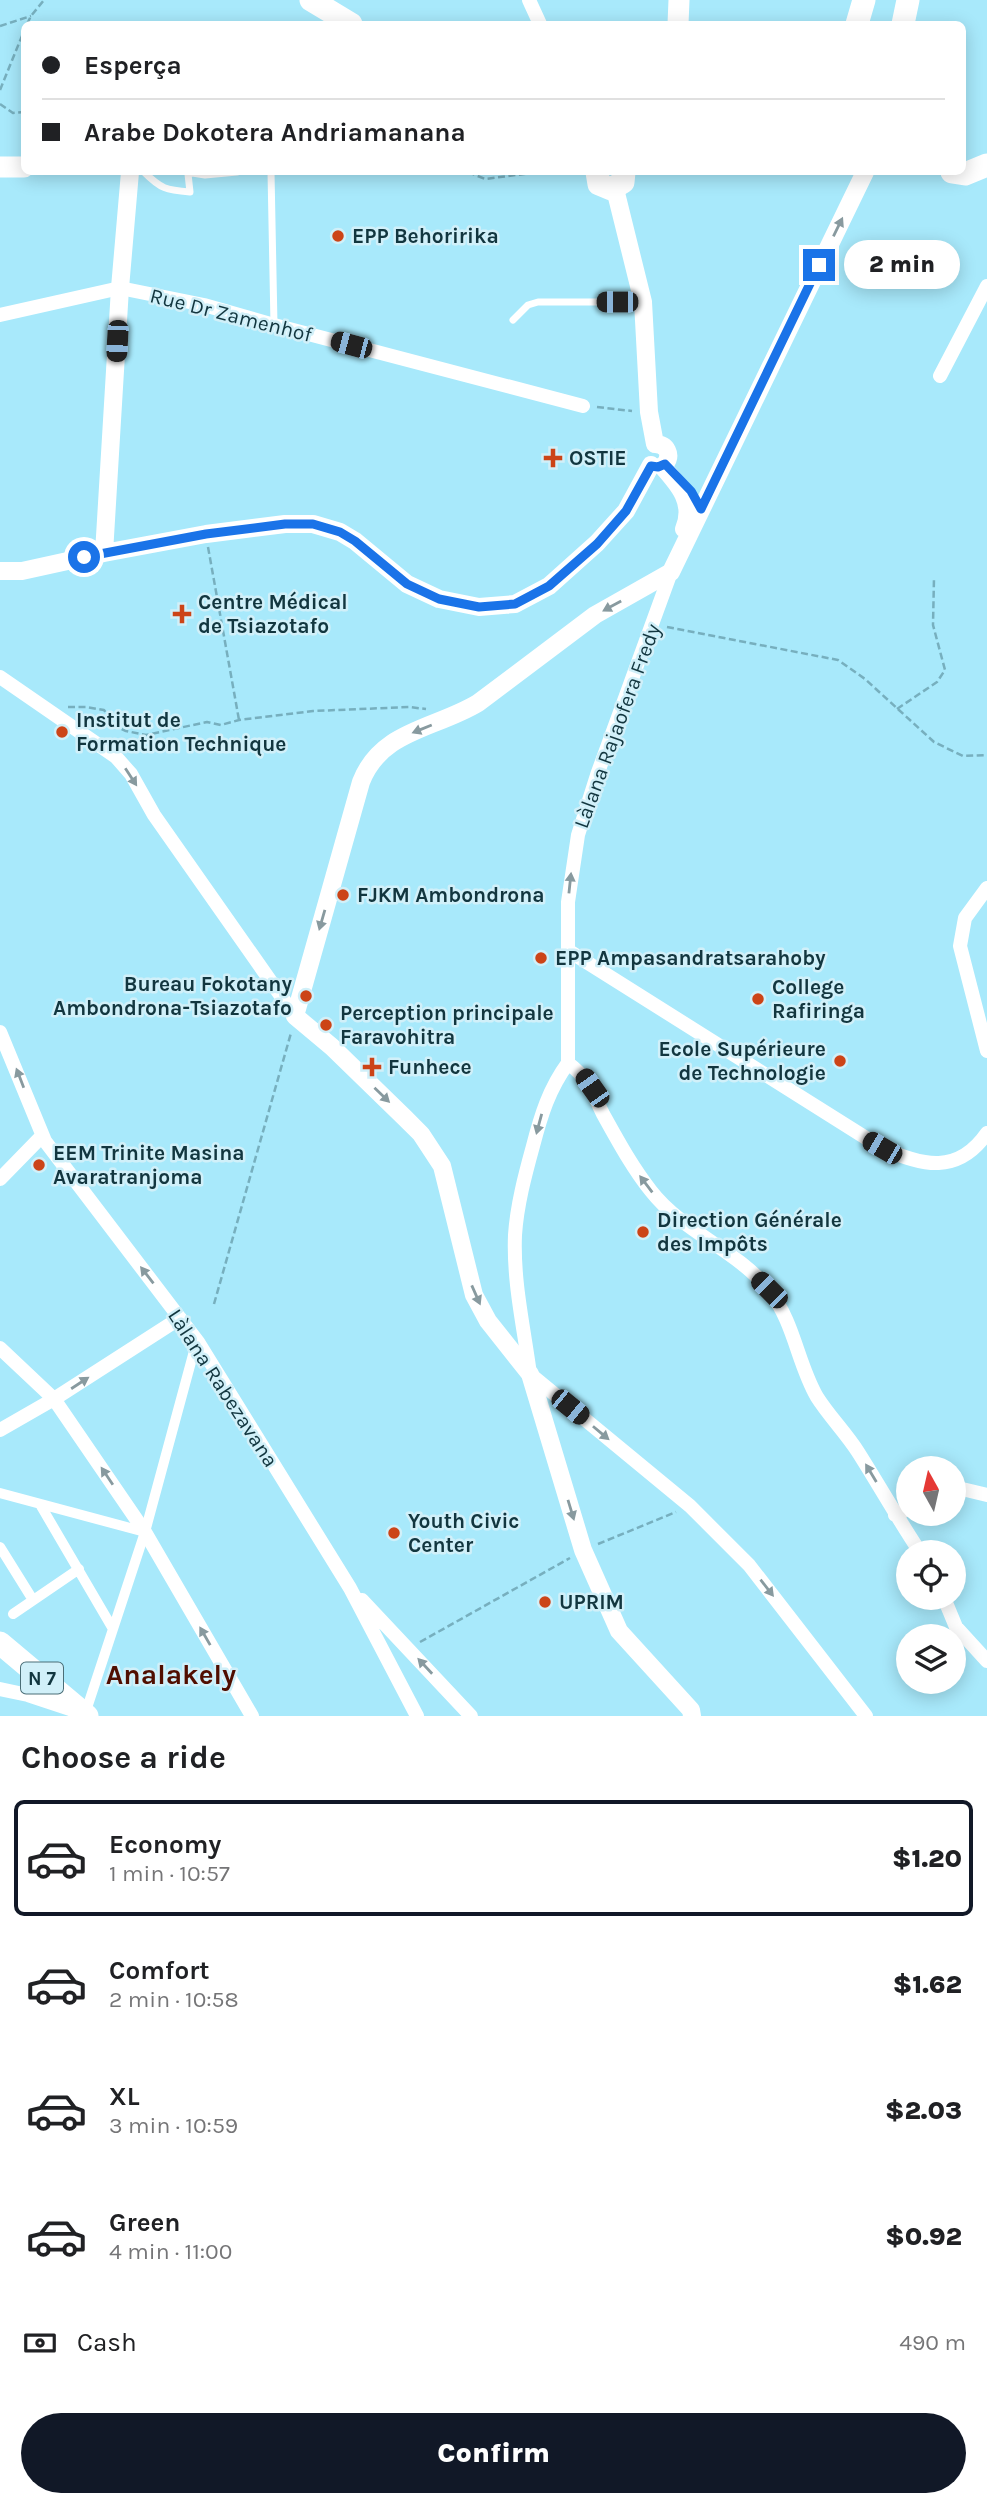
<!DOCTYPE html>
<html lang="en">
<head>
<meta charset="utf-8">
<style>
  :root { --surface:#fff; --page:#f2f2f2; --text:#202124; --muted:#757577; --line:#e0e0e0; --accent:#111827 }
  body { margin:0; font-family:Karla,sans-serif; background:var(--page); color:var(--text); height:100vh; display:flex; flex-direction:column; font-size:26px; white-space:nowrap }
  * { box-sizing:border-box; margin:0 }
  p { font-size:23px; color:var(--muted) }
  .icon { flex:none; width:38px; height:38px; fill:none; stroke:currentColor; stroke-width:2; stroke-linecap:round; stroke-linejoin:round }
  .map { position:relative; height:1716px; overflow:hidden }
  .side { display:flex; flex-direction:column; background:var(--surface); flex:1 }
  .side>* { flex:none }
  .hud { position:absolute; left:21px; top:21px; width:945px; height:154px; border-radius:10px; box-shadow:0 4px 18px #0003; display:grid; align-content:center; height:154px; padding:0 21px; background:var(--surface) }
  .needle { width:46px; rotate:352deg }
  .buttons { position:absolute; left:896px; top:1456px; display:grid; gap:14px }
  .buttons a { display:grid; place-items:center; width:70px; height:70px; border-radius:50%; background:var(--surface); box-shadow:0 4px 18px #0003; font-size:35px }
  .end { position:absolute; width:32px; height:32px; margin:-16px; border:9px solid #1a73e8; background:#fff; box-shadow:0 0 0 4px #fff }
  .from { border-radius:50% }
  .bubble { position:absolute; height:49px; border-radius:24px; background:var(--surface); box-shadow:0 4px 18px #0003; font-size:23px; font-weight:800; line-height:49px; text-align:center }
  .car { position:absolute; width:21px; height:42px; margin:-21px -10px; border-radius:9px; box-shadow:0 0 5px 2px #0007; background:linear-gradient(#222 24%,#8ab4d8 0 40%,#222 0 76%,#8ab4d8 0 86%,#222 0) }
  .hud b { display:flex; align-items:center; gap:24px; height:66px; font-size:26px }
  .hud b+b { border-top:2px solid var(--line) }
  .hud i { width:18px; height:18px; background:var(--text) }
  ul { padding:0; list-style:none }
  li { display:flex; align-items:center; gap:21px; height:116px; margin:0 14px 10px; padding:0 7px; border:4px solid transparent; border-radius:10px }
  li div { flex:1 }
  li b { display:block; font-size:26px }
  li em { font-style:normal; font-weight:800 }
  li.active { border-color:var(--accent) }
  li>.icon { width:63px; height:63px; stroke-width:1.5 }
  h2 { padding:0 21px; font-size:32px; line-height:84px }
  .pay { display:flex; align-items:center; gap:18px; height:77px; padding:0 21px; font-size:26px }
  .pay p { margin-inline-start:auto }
  .cta { display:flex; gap:14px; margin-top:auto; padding:14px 21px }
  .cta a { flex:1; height:80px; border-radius:42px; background:var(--accent); color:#fff; font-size:28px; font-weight:800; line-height:80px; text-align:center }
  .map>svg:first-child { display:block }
</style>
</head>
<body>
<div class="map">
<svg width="987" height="1716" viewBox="0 0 987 1716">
  <rect width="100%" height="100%" fill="#a8e9fb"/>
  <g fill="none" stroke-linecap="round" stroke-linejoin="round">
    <path stroke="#77afbe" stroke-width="2.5" stroke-dasharray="7 3.5" stroke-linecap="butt" d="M27 24 31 16 44 0
      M0 26 31 16
      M0 90 24 31
      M0 104 13 113 24 112
      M468 172 485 179 540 172
      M597 407 632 411
      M208 547 239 720
      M667 627 838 660 865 679 934 742 963 756 987 755
      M68 707H86L104 710 115 726 126 731 146 735 207 722 221 725 239 720 313 711 409 707 426 709
      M897 709 937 682 945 670 933 625 934 578
      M214 1304 291 1033
      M598 1544 676 1512
      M420 1642 570 1558"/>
    <path stroke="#fff" stroke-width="7" d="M144 172C161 189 166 190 190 192L188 174
      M186 172 205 175 237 172
      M271 172 274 325
      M513 320 528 305 538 302H642"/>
    <path stroke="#fff" stroke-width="10" d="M0 1493 145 1532
      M41 1506 113 1629
      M0 1547 33 1600
      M13 1614 79 1569
      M85 1714 145 1532 197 1340"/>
    <path stroke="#fff" stroke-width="14" d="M529 0 540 24
      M0 315 120 288 204 305 274 325 583 406
      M940 376 987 286
      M671 572 597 775 578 835 568 902V1063C549 1089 541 1115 533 1146 525 1175 517 1205 515 1235 513 1282 524 1328 530 1374L690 1506 749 1565 866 1716
      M0 677 116 757 131 774 154 815 295 1016
      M987 888 965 918 960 946 987 1051
      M569 951 882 1148C922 1166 958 1175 987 1133
      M0 1032 45 1141 198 1342 350 1588 417 1716
      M568 1063C589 1079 592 1092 603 1114 618 1141 632 1167 651 1191 683 1232 737 1250 769 1290 795 1324 797 1362 817 1397 829 1416 846 1433 858 1452 879 1485 898 1519 920 1552
      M0 1179 42 1136
      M0 1348 54 1399 145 1532 252 1716
      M0 1430 54 1399 180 1318
      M954 1489 958 1488 987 1495
      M895 1515 908 1509
      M944 1598 956 1627 987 1661
      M362 1600 471 1716
      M0 1689 28 1695 73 1710"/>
    <path stroke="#fff" stroke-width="18" d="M615 189 643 302 649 412 655 444
      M655 444C667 444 672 455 665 464
      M662 466C679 485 695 503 684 529
      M104 553 120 288 130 172
      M0 571H22L104 553 206 534 285 524H313L340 532 355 541 407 584 439 599 479 607 515 604 549 586 597 543 626 511 651 465
      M671 572 595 615 478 703C435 729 381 730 361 782L295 1016 332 1047 405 1118 421 1134 442 1166 474 1295 488 1321 530 1374 583 1550 619 1631 691 1710 692 1716
      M671 572 865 172"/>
    <path stroke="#fff" stroke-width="21" d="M678 24 679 0
      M0 167H24"/>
    <path stroke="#fff" stroke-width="23" d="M311 0 351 24
      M857 24 864 0
      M903 24 908 0
      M597 172 599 184 611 189 623 182 624 172
      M952 172 965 174 987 165
      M0 1643 87 1716"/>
  </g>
  <defs><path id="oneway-solid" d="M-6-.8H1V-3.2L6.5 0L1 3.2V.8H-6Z" transform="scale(1.75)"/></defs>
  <g fill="#889a9f">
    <use href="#oneway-solid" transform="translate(838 227) rotate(-64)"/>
    <use href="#oneway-solid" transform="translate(612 606) rotate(151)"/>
    <use href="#oneway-solid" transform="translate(422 729) rotate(158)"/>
    <use href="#oneway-solid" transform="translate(131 777) rotate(57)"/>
    <use href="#oneway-solid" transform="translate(570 883) rotate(-84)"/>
    <use href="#oneway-solid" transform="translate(322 920) rotate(106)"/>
    <use href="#oneway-solid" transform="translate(20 1078) rotate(-111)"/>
    <use href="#oneway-solid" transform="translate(382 1095) rotate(44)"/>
    <use href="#oneway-solid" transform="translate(539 1124) rotate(105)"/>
    <use href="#oneway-solid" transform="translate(646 1184) rotate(-127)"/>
    <use href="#oneway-solid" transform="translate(147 1275) rotate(-128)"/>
    <use href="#oneway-solid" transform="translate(476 1295) rotate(66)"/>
    <use href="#oneway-solid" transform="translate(80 1383) rotate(-33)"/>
    <use href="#oneway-solid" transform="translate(601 1433) rotate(40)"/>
    <use href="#oneway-solid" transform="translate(871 1473) rotate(-121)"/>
    <use href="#oneway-solid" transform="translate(107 1476) rotate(-124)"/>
    <use href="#oneway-solid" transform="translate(571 1510) rotate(73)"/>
    <use href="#oneway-solid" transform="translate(767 1588) rotate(52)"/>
    <use href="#oneway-solid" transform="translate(205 1636) rotate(-120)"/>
    <use href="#oneway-solid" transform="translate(425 1666) rotate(-133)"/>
  </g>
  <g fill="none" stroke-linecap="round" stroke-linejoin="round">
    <path stroke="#1a73e8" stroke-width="9" d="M84 557 206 534 285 524H313L340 532 355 541 407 584 439 599 479 607 515 604 549 586 597 544 626 511 651 466 658 467 665 464 691 491 701 509 819 265"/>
  </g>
  <g fill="#cc4417" stroke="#d1f0f9" stroke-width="2.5">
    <circle cx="338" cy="236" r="7"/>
    <path d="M549.5 447.5h7v7h7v7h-7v7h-7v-7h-7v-7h7z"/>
    <path d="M178.5 603.5h7v7h7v7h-7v7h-7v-7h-7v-7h7z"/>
    <circle cx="62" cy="732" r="7"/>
    <circle cx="343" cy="895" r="7"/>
    <circle cx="541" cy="958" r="7"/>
    <circle cx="306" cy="996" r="7"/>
    <circle cx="758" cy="999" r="7"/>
    <circle cx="326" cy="1025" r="7"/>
    <circle cx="840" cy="1061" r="7"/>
    <path d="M368.5 1056.5h7v7h7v7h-7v7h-7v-7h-7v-7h7z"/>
    <circle cx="39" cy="1165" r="7"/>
    <circle cx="643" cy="1232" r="7"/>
    <circle cx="394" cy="1533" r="7"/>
    <circle cx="545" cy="1602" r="7"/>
  </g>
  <g text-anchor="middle" stroke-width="5" stroke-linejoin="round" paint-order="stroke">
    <rect fill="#d1f0f9" stroke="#4b6e77" stroke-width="2" x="21" y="1662.5" width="42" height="31" rx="5"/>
    <g font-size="19" font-weight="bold" fill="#12363f">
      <text x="42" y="1685">N 7</text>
    </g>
    <g font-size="21" font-weight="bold" fill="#12363f" stroke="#d1f0f9" text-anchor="start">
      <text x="352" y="243">EPP Behoririka</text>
      <text x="569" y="465">OSTIE</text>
      <text x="198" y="609">Centre Médical<tspan x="198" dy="24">de Tsiazotafo</tspan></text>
      <text x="76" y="727">Institut de<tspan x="76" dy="24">Formation Technique</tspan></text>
      <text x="357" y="902">FJKM Ambondrona</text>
      <text x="555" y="965">EPP Ampasandratsarahoby</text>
      <text x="292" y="991" text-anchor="end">Bureau Fokotany<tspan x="292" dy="24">Ambondrona-Tsiazotafo</tspan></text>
      <text x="772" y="994">College<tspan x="772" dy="24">Rafiringa</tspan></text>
      <text x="340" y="1020">Perception principale<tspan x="340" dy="24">Faravohitra</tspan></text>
      <text x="826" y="1056" text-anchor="end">Ecole Supérieure<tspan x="826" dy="24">de Technologie</tspan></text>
      <text x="388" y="1074">Funhece</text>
      <text x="53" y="1160">EEM Trinite Masina<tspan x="53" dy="24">Avaratranjoma</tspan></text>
      <text x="657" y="1227">Direction Générale<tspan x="657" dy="24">des Impôts</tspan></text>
      <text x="408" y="1528">Youth Civic<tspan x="408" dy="24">Center</tspan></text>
      <text x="559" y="1609">UPRIM</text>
    </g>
    <g font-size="21" fill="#12363f" stroke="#d1f0f9">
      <text transform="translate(231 315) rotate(14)" y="7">Rue Dr Zamenhof</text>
      <text transform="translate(617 726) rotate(-70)" y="7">Làlana Rajaofera Fredy</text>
      <text transform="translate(223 1388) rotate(57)" y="7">Làlana Rabezavana</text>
    </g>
    <g font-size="28" font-weight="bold" fill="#500e00" stroke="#d1f0f9">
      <text x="171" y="1684">Analakely</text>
    </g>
  </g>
</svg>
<div class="buttons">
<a><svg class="needle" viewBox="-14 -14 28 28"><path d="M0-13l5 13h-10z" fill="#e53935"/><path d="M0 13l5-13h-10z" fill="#757577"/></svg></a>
<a><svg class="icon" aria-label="locate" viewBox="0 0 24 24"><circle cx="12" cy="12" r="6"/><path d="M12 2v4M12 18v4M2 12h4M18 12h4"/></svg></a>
<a><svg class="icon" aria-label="layers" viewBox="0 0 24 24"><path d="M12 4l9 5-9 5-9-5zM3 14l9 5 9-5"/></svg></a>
</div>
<i class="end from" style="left:84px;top:557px"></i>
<i class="end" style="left:819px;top:265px"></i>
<div class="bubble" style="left:844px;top:240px;width:116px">2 min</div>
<i class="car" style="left:617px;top:302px;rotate:270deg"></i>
<i class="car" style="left:117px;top:341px;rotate:183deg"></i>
<i class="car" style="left:351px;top:345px;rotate:285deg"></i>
<i class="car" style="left:592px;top:1088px;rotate:325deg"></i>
<i class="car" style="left:882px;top:1148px;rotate:300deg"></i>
<i class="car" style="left:769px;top:1290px;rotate:315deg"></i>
<i class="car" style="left:570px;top:1407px;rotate:129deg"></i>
<div class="hud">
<b><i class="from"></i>Esperça</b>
<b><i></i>Arabe Dokotera Andriamanana</b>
</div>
</div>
<section class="side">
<h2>Choose a ride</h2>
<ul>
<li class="active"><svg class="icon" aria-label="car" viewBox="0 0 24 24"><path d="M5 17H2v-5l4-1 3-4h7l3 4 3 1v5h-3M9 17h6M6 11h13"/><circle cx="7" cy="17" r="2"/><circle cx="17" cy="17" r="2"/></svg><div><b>Economy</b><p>1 min · 10:57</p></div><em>$1.20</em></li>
<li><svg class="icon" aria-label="car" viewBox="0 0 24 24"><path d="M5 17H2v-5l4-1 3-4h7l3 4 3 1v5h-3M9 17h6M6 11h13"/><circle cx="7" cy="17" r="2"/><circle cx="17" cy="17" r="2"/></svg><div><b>Comfort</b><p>2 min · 10:58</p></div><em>$1.62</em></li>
<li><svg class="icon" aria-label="car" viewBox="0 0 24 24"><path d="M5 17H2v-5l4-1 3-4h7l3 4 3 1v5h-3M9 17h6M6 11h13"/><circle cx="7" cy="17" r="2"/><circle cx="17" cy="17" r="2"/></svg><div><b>XL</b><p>3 min · 10:59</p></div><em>$2.03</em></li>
<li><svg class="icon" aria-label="car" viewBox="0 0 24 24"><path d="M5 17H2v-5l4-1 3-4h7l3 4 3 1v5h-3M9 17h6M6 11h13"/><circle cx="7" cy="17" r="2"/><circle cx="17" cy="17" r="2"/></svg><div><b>Green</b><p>4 min · 11:00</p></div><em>$0.92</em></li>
</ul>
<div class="pay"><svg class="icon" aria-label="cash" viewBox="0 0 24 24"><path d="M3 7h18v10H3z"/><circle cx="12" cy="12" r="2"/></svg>Cash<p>490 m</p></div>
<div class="cta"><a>Confirm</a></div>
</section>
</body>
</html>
